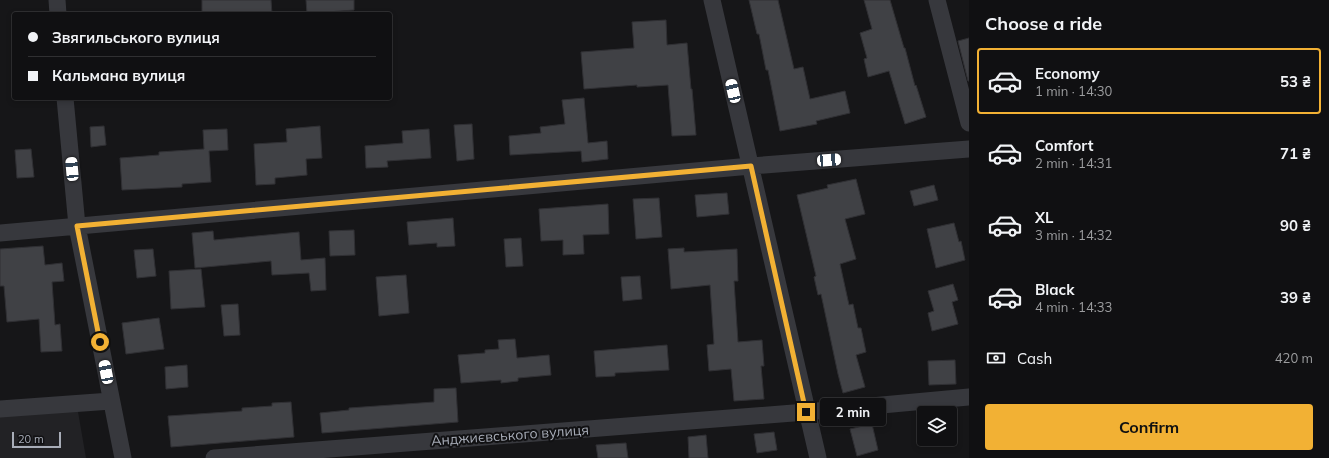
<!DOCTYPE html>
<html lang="en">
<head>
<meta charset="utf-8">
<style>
  :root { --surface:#101012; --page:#1e1e20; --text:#f1f3f6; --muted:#9c9d9f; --line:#303032; --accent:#f2b134 }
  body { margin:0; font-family:Mulish,sans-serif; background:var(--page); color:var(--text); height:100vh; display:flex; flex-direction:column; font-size:15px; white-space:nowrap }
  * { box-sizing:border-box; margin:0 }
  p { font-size:13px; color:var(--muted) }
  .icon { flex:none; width:22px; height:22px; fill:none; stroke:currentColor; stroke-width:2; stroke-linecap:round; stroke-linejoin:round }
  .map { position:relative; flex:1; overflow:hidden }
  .details { display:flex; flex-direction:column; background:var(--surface); width:360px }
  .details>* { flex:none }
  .guide { position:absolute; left:12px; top:12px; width:380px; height:88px; border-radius:4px; box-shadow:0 2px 6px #0003,0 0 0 1px var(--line); display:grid; align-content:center; height:88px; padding:0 16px; background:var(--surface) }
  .tools { position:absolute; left:917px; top:406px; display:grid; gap:8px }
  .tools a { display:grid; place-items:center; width:40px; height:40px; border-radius:4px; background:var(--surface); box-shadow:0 2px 6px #0003,0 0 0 1px var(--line); font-size:20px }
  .scale { position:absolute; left:12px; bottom:10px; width:49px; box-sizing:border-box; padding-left:4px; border:2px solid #a8adb8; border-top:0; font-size:11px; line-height:14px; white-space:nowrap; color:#a8adb8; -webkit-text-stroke:3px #111113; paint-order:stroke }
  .end { position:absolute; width:18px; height:18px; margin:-9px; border:5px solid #f2b134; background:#111; box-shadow:0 0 0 2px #111 }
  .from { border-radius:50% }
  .bubble { position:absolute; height:28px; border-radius:4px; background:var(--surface); box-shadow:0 2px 6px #0003,0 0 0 1px var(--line); font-size:13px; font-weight:700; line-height:28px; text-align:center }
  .car { position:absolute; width:12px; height:24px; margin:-12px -6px; border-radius:5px; box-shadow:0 0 3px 1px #0007; background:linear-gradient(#fff 24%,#345 0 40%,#fff 0 76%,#345 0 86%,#fff 0) }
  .guide b { display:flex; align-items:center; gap:14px; height:38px; font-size:15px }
  .guide b+b { border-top:1px solid var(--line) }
  .guide i { width:10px; height:10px; background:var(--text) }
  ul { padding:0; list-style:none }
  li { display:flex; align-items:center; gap:12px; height:66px; margin:0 8px 6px; padding:0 8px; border:2px solid transparent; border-radius:4px }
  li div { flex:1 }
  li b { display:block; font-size:15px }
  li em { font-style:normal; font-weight:700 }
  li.active { border-color:var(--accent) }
  li>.icon { width:36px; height:36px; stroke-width:1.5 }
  h2 { padding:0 16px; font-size:18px; line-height:48px }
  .pay { display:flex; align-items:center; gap:10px; height:44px; padding:0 16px; font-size:15px }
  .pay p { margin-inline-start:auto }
  .action { display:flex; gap:8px; margin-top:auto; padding:8px 16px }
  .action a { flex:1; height:46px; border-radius:4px; background:var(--accent); color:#111; font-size:16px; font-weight:700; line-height:46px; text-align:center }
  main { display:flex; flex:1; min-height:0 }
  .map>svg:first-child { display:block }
</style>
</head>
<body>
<main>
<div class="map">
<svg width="969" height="458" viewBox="0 0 969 458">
  <rect width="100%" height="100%" fill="#161618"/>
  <path fill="#222225" d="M77 406 86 458H0V413Z"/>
  <path fill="#404145" stroke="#303034" d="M202 0H271L272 14H202Z
    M306 0H354V10L327 12V14H307Z
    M749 0H778L794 69 803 67 810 99 845 91 850 113 816 121 817 124 780 131 768 70H766L759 34H757Z
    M864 0H890L904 48H905L915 86 916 85 926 117 905 124 889 71 868 77 864 59 867 58 860 33 872 29Z
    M666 20 667 45 687 43 691 89H692L696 135 672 136 668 85 637 87V85L584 89 581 52 634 48 632 22Z
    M969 38V81H968L958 41Z
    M584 98 588 143 607 141 608 159 582 162 581 151 510 155 509 136 541 133 540 127 565 124 562 100Z
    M472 124 474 159 457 161 454 125Z
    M104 126 106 145 91 147 90 127Z
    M320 126 322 158 306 159 307 175 275 178V184L256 185 254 144 287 142 286 129Z
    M227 129 228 150 209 151 211 182 182 184V187L122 190 120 158 159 155V152L204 149 203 130Z
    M429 129 431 158 387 161 388 167 366 168 365 146 403 143 402 131Z
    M31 149 34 177 17 178 15 150Z
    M856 179 865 214 845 219 856 259 840 264 849 305 853 304 858 328H861L866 352 856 355 865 387 843 393 838 374 821 294 818 295 814 277 816 276 797 195 828 188 827 185Z
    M934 185 938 200 914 206 910 191Z
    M727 193 729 214 697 217 695 195Z
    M659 198 662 237 636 239 633 199Z
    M608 204 609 234 583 235 584 254 563 255V240L541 241 539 209Z
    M453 218 455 246 437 247V243L409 245 407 222Z
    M954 223 959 242 961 241 965 260 936 268 927 229Z
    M354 230 355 255 330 256 329 231Z
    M213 231 214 240 299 232 301 260 325 258 326 290 311 291 309 273 272 275 271 261 195 268 192 233Z
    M521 238 523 266 506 267 504 239Z
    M43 246 45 265 62 263 64 281 52 282 55 325 60 324 62 351 41 352 39 319 7 322 4 286H0V249Z
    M684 248V252L737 249 738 281H734L738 342 762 340 764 366H761L764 399 734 401 731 369 709 371 707 345 714 344 710 285 671 289 668 249Z
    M153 249 156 276 137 278 134 250Z
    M201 269 205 307 171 309 169 271Z
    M406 275 409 313 379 316 376 277Z
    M640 276 642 299 623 301 621 277Z
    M953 284 958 300 952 302 958 324 932 331 928 313 934 311 928 291Z
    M238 304 240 335 224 336 221 305Z
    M159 318 164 349 126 354 122 323Z
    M515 339 517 358 549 355 551 375 518 378V381L501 383V380L461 383 458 355 485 353V350L499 349 498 340Z
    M667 345 669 370 615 373V376L596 377 594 351Z
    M955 360 956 384 929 385 928 361Z
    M187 365 188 387 166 389 165 367Z
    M456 388 458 422 322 433 320 413 349 410V408L434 402V389Z
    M291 402 294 437 171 447 168 416 242 411V408L272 406V403Z
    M872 424 878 450 857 456 850 429Z
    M774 432 777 450 757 453 754 434Z
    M706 435 708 458H689L688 437Z
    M626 443 628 458H598L596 445Z"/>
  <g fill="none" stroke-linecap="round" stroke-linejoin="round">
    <path stroke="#37383d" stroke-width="17" d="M57 0 58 14
      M712 0 818 458
      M937 0 969 123
      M65 98 77 226 123 458
      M0 233 751 166 969 149
      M0 409 111 401
      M214 458 806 412 969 397"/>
  </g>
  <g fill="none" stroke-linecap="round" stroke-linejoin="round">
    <path stroke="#f2b134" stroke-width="5" d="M100 342 77 226 751 166 806 412"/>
  </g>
  <g text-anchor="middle" stroke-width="4" stroke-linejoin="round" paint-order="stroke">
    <g font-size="14" fill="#a8adb8" stroke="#111113">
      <text transform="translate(510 435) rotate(-4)" y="5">Анджиєвського вулиця</text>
    </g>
  </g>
</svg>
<div class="tools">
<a><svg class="icon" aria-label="layers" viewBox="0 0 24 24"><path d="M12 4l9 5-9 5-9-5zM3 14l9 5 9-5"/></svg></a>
</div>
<div class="scale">20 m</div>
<i class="end from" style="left:100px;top:342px"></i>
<i class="end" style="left:806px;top:412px"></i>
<div class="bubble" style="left:820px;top:398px;width:66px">2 min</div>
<i class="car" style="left:733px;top:91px;rotate:347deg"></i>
<i class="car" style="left:829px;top:160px;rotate:86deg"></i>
<i class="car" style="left:72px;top:169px;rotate:355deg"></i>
<i class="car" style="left:106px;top:372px;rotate:349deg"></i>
<div class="guide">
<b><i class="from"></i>Звягильського вулиця</b>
<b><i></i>Кальмана вулиця</b>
</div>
</div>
<section class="details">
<h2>Choose a ride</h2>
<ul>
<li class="active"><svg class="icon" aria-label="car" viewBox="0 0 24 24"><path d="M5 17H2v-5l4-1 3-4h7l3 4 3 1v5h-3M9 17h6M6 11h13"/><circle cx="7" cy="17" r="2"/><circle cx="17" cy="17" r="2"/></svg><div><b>Economy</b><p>1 min · 14:30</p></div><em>53 ₴</em></li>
<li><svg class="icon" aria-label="car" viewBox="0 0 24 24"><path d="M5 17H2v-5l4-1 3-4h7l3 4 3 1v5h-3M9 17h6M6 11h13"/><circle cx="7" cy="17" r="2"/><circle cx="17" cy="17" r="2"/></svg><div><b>Comfort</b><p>2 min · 14:31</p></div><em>71 ₴</em></li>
<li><svg class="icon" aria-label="car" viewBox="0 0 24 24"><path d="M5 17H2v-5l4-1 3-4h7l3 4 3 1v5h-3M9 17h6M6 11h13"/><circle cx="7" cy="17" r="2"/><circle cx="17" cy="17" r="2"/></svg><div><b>XL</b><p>3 min · 14:32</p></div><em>90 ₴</em></li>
<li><svg class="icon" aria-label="car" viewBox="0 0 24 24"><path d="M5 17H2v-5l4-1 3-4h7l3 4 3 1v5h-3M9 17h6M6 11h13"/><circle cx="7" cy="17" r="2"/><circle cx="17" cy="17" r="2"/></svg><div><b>Black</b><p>4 min · 14:33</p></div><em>39 ₴</em></li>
</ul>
<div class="pay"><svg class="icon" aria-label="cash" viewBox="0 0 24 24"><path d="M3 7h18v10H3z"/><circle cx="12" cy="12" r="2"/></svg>Cash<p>420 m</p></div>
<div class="action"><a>Confirm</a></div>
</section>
</main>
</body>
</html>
